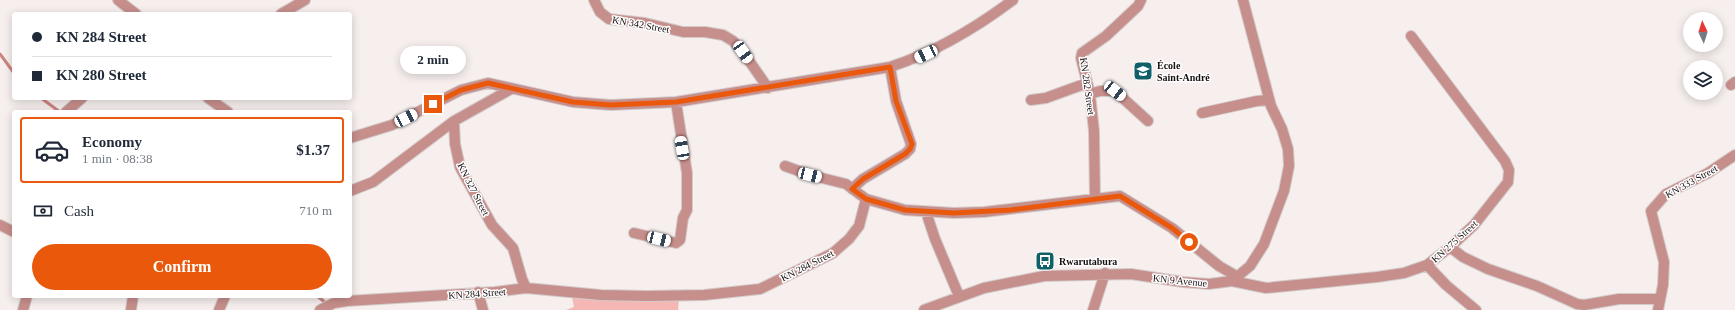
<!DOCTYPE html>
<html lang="en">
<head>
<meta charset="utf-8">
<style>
  :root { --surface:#fff; --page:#f6f6f7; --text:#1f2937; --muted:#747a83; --line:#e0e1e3; --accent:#ea580c }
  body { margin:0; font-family:Georgia,serif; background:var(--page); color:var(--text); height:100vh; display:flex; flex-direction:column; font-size:15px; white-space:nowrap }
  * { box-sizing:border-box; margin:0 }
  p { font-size:13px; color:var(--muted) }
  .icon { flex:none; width:22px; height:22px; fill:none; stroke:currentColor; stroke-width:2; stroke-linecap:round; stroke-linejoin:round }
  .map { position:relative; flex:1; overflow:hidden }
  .drawer { position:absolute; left:12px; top:110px; width:340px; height:188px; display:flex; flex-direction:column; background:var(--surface); border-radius:4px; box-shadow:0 2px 10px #0003 }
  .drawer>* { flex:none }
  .hud { position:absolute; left:12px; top:12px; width:340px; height:88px; border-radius:4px; box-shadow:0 2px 10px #0003; display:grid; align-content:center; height:88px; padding:0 20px; background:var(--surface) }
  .needle { width:26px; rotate:356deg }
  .controls { position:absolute; left:1683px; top:12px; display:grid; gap:8px }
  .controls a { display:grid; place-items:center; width:40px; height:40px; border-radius:50%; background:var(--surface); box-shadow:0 2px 10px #0003; font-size:20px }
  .end { position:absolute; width:18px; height:18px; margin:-9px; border:5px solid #ea580c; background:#fff; box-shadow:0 0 0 2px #fff }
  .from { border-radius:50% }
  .bubble { position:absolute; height:28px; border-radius:14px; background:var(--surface); box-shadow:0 2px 10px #0003; font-size:13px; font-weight:800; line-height:28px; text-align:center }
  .car { position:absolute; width:12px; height:24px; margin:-12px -6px; border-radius:5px; box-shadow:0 0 3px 1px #0007; background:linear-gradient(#fff 24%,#345 0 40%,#fff 0 76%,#345 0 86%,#fff 0) }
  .hud b { display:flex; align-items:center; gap:14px; height:38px; font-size:15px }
  .hud b+b { border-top:1px solid var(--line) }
  .hud i { width:10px; height:10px; background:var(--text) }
  ul { padding:7px 0 0; list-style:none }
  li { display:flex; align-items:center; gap:12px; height:66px; margin:0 8px 6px; padding:0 12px; border:2px solid transparent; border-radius:4px }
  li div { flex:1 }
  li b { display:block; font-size:15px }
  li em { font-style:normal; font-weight:800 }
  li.on { border-color:var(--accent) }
  li>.icon { width:36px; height:36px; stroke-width:1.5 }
  .pay { display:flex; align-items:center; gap:10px; height:44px; padding:0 20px; font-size:15px }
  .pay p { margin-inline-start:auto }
  .button { display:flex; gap:8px; margin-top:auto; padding:8px 20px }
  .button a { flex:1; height:46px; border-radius:24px; background:var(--accent); color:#fff; font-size:16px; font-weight:800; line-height:46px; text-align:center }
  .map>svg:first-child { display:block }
</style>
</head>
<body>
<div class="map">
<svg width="1735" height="310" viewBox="0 0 1735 310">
  <rect width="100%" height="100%" fill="#f6efee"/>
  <path fill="#f4b7b4" d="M571 293 679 297 678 310H566L574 307Z"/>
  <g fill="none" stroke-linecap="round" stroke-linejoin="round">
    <path stroke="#cd8480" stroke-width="3" d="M0 54 14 73
      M41 98 60 112
      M317 296 326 303"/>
    <g stroke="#d2cbca" stroke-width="12">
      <path id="street" d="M118 0 136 14
        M594 0 600 12 609 19 645 23 683 32H705L723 35 733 41 743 52 768 88
        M281 14 305 0
        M1731 85 1735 82
        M1090 94 1100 91H1115L1148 121
        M208 98 228 112
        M1031 100 1046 98 1087 83
        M66 112 82 98
        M1202 113 1257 101 1269 100
        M454 121 455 144 460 167 492 225 513 248 522 279 526 288
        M350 138 392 125 461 90 488 83 573 102 611 105 676 102 890 67C933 53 977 27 1013 0
        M785 166 810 175 846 184 866 199 905 210 954 213 984 212 1120 196 1172 228 1219 266 1238 277
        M852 189 863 179 905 154 910 149 911 144 896 101 890 67
        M350 191 373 182 454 121 511 89
        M1095 198 1094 131 1090 94 1081 58 1082 53 1106 36 1138 6 1141 0
        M926 212 935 239 959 296
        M0 225 14 232
        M634 233 672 242 676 243 680 240 683 218 687 210V173L676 102
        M1450 247 1463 257 1488 269 1537 286 1577 304 1584 305 1619 299H1660
        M1427 265 1446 285 1476 310
        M1232 281 1266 288 1377 277 1404 273 1427 265 1450 247 1474 225 1508 182 1509 170 1505 161 1411 36
        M478 292 483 310
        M23 310 27 296
        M131 310 133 296
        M219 310 225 296
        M320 310 334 303 347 301 495 292 526 288 601 295 647 296 704 295 760 289 833 253 849 239 859 226 866 199
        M924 310 984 288 1044 276 1131 274 1183 282 1209 284 1232 281 1250 266 1264 244 1284 191 1289 166 1288 149 1282 129 1271 106 1243 0
        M1093 310 1105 273
        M1658 310 1663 285 1664 262 1651 211 1666 194 1708 173 1735 155"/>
    </g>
    <use href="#street" stroke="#c78f8c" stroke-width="10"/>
  </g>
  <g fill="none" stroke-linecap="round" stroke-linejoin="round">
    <path stroke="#ea580c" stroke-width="5" d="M433 104 461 90 488 83 573 102 611 105 676 102 890 67 896 101 912 144 910 149 905 154 863 179 852 189 866 199 905 210 954 213 1010 210 1120 196 1172 228 1189 242"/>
  </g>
  <defs>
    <g id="school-square" transform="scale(1)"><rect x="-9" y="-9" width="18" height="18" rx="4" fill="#106167" stroke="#fffdfd"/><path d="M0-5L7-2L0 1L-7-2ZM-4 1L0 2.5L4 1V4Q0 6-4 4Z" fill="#fff"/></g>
    <g id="bus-square" transform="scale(1)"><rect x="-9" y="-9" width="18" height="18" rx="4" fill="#106167" stroke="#fffdfd"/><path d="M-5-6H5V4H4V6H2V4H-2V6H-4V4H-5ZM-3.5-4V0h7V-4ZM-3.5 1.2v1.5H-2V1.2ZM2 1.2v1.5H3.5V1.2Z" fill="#fff"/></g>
  </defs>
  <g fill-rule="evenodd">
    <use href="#school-square" x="1143" y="71"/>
    <use href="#bus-square" x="1045" y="261"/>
  </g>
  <g text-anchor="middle" stroke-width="3" stroke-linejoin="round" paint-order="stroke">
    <g font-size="10" fill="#121010" stroke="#fffdfd">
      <text transform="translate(641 24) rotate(10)" y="4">KN 342 Street</text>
      <text transform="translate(1088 86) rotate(82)" y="4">KN 282 Street</text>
      <text transform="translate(1691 181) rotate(-29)" y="4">KN 333 Street</text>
      <text transform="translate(474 189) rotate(63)" y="4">KN 327 Street</text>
      <text transform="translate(1454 241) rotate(-42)" y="4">KN 275 Street</text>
      <text transform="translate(807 265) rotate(-27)" y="4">KN 284 Street</text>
      <text transform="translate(1180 280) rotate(6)" y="4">KN 9 Avenue</text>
      <text transform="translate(477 293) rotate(-4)" y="4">KN 284 Street</text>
    </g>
    <g font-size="10" font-weight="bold" fill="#121010" stroke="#fffdfd" text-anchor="start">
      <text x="1157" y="69">École<tspan x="1157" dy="12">Saint-André</tspan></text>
      <text x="1059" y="265">Rwarutabura</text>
    </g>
  </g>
</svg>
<div class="controls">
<a><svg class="needle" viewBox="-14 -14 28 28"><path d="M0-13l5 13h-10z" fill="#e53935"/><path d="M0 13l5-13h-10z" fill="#747a83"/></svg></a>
<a><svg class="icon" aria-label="layers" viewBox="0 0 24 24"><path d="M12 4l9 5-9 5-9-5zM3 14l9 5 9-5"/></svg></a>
</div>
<i class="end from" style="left:1189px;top:242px"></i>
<i class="end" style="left:433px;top:104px"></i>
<div class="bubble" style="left:400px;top:46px;width:66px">2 min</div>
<i class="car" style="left:743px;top:52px;rotate:145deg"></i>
<i class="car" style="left:926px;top:54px;rotate:245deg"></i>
<i class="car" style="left:1115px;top:91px;rotate:128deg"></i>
<i class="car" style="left:406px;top:118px;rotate:63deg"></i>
<i class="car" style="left:682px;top:148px;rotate:350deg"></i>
<i class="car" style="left:810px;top:175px;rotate:104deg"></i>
<i class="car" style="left:659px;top:239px;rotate:104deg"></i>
<div class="hud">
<b><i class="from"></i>KN 284 Street</b>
<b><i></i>KN 280 Street</b>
</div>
<section class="drawer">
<ul>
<li class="on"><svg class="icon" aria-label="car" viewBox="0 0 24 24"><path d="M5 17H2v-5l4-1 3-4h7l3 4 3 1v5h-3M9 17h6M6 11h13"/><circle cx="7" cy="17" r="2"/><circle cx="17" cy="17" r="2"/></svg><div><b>Economy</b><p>1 min · 08:38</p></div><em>$1.37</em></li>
</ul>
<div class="pay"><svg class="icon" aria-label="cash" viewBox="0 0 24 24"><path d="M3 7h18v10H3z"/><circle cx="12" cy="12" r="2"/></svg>Cash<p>710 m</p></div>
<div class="button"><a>Confirm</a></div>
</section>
</div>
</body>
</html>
